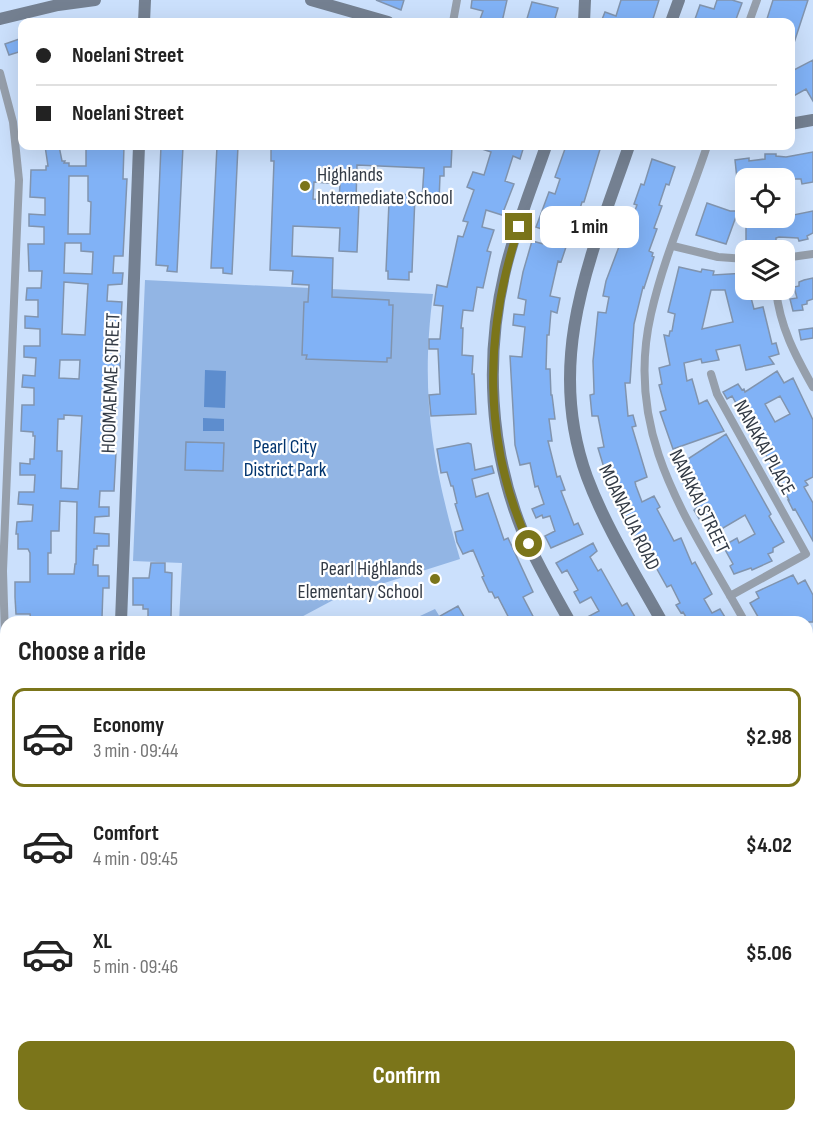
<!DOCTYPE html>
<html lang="en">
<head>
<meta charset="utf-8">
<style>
  :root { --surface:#fff; --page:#f6f6f6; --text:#222; --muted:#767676; --line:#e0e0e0; --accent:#7b751a }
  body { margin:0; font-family:"Sofia Sans Condensed",sans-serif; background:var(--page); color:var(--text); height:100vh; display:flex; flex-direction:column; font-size:22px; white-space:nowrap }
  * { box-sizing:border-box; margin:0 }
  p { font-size:20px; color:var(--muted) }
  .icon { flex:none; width:33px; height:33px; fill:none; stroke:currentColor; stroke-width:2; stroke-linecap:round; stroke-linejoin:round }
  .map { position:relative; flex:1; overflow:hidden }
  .details { position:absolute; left:0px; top:616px; width:813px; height:506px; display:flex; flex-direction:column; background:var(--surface); border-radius:18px 18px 0 0; box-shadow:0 6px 24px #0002 }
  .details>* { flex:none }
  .top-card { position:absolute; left:18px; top:18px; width:777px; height:132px; border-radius:12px; box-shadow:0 6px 24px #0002; display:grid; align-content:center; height:132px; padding:0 18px; background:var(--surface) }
  .buttons { position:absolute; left:735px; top:168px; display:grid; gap:12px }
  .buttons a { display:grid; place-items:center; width:60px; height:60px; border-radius:12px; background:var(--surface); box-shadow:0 6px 24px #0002; font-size:30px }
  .end { position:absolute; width:27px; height:27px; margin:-14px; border:8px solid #7b751a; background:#fff; box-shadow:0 0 0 3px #fff }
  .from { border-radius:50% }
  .bubble { position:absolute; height:42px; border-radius:12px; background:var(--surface); box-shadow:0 6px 24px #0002; font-size:20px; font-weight:700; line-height:42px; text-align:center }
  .top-card b { display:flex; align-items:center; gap:21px; height:57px; font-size:22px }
  .top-card b+b { border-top:2px solid var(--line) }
  .top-card i { width:15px; height:15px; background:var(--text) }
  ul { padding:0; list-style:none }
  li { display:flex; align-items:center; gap:18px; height:99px; margin:0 12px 9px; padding:0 6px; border:3px solid transparent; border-radius:12px }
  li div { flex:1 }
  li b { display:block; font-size:22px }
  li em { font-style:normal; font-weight:700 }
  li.on { border-color:var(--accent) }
  li>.icon { width:54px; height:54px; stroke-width:1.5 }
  h2 { padding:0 18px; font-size:27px; line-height:72px }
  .action { display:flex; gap:12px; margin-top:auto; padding:12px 18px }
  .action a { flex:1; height:69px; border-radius:12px; background:var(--accent); color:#fff; font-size:24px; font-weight:700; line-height:69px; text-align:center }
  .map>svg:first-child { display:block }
</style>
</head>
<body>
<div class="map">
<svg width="813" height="1121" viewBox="0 0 813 1121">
  <rect width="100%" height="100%" fill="#cbe0fc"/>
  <path fill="#92b5e4" d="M145 280 433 294C420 393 432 464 460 559L337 598 292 622H179L182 563 133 561Z
    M435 609 443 622H407Z
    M813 707V835L807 824V710Z"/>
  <path fill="#5d8dce" d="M205 370 226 371 225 408 204 407Z
    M203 418 224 419V431H203Z"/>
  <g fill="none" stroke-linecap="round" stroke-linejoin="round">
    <path stroke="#5d8dce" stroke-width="3" d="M0 713 6 712"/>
  </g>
  <path fill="#81b2f6" stroke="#8194ae" stroke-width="1.5" fill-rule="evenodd" d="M376 0H404L401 10Z
    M472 0H507L502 22H479L483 11 471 8Z
    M621 0H659L652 22H601L605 12 616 16Z
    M717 0H732L742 3 735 22H694L700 5 714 9Z
    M773 0H808L792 49 790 22H766Z
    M532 2 558 8 554 22H526Z
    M22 38V51L9 55 5 44Z
    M813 60V101L806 89 790 98V72Z
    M45 146H59L62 161H65L64 163H69V166H86V146H124L123 179H127L123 256H114L113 273H123L122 284 108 285 107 301 122 302 120 339H114L113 356H120V368L113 367 112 406H116L113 452H116L114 491H100L99 507H109V516L95 517 94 533 109 534V546H97V549H94L93 565H98V576H109V588H103L102 618 61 617V622H31L30 614H16L15 597V582H30V553L28 549H18V534H16L17 522 32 521 33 505 18 504 19 492H34L35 475H20V463L30 464V459H34L35 436H33V432L21 431 22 405H34V388L22 387 23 375 35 376 36 358 24 357V346H40V329L25 328V316L38 317V300H26L27 288H41L42 271H29L28 244H44V227L29 226V214L45 215V198L30 197 31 170H46V166H48ZM69 176H88V201L91 202 90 234H68ZM65 243H81V251L93 252 92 274 64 273ZM64 282 88 284 85 335 62 334ZM60 360H80L79 379 59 378ZM64 415 82 416 78 489 61 488 62 451H57L58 419H64ZM60 501 77 502 76 564H75L74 574H48V553H51V531H59Z
    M161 146H183L177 272 167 271 168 266 156 265Z
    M217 146H238L232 274 223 273V268H211Z
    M271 146H400L399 148 418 149V146H452L451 167H444V176H440L439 201 422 200 424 168 357 165 356 201 359 203 357 252 339 251 340 228 293 226 292 256 333 258 332 297 389 300V305H393L391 358H387V362L306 359 307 355H302L304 302H308L309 285 292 284 293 271 270 270 274 161H271ZM314 182 340 184 339 200 313 199Z
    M476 146H524L520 159 513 156 505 181 514 184 502 215 486 210 482 227 494 230 487 251 491 252 483 288 477 287 473 311 463 310 461 328H463L462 355 473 356 472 374H474L476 414 431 416 429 395 440 394 438 349H429V339H440L443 306 434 305 437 285 447 287 458 236 463 237 468 222 463 221 474 190 467 187 473 172 484 175 491 152 476 147Z
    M566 146H601L584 202H582L579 212 575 210 569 228 572 229 561 262 558 261 550 296 560 298 557 313 551 311 549 335H547L546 369H550L551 395H552L555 419H549L552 441H548L557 477 560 476 565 490 561 491 574 525 578 523 583 534 551 548 545 536 555 531 550 516 543 518 542 515 536 518 532 509 544 504 538 486 535 487 530 463 520 465 515 445 510 356 522 357 525 327 513 325 514 314 524 315 526 300 518 298 523 272 532 241 555 247 558 235 536 227 549 192 555 194 560 179 555 177Z
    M813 152V182L802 184 801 179H737L735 160 749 158V161L765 159V154H776V156L786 157Z
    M652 159 675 167 669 185 666 184 659 205 662 206 654 228 657 229 649 251 653 253 652 256 654 257 644 288 643 287 634 324 630 383H625L628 416 633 415 636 426 632 427 647 477 635 482 636 486 642 502 654 496 660 507 657 509 674 541 681 538 692 564 695 562 712 594 704 599 712 613 720 609 728 622H689L683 612 681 613 676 605 680 603 671 585 667 587 644 546 641 547 630 527 608 471H605L598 448 604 447 598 416H592L590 395 594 394V391L593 361 598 312 606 313 609 297 603 296 606 281 623 236 625 237 637 205 634 204 641 184 644 185Z
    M391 194 415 195 412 272H409V280L388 279V271H386L389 202H390Z
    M707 203 730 211H738L726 244 696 235Z
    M813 211V233L807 236 808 239 799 241 798 238 779 237 776 238V242L746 243V218H793V215Z
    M679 267 701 272 702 269 714 271 713 275 746 273V290H749L754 309 763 307 772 344 776 343 779 354 769 357 774 364 746 370 740 345 716 350 719 360 702 363 701 359 684 363 687 381 692 379 699 404 707 400 724 431 673 449 660 412 666 410 659 385 662 384 659 368 670 365 664 335 669 336 670 331H672L675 314 668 312ZM711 290H725L733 322 702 329Z
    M813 278V299L807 301V304L802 305 803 310 793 311 790 299 797 298 794 287 799 286V282L804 280Z
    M813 328V338L801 340 799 330Z
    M777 371 784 383 793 378 813 420V477L805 481 808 485 804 487 813 503V541L795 509 793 510 788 500H789L762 447 759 449 754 441 752 431 759 428 750 412 743 416 732 396 727 399 723 392 738 384 742 390 744 389 745 392ZM780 396 790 414 775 422 765 404Z
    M726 434 771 514 769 516 784 542 773 548V552L768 554 772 561 752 570 751 568 734 574 730 566 733 564 723 546 737 538 739 543 755 534 745 515 713 534 705 520 701 522 694 510 697 507 695 504 701 500 693 485 689 487 677 466Z
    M186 442 224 443 223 471 185 470Z
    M468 443 471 444 475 470 492 466 494 473 472 479 476 497 488 493 504 540 508 538 533 592 523 597 536 622H511L498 597 495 598 492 592H489L482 577 484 576 473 550 463 554 457 542 455 532 463 530 455 504 457 503 453 486H451L447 472 441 473 437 449Z
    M593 543 597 551 590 557 598 571 601 569 622 606 627 603 638 622H578L599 611 591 597 580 603 574 592 578 590 567 570 562 573 556 563Z
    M151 563H165V572L172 573 171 617 148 618V609H143V605H133V578H149Z
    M793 575 798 584 805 580 813 595V622H761L750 603 759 598 756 592Z
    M458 606 467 622H443L440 616Z"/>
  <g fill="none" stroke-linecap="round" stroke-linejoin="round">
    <path stroke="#969fab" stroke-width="8" d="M453 22 457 0
      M749 22 757 0
      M0 73 13 122 19 180 3 571 5 638
      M707 146C689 201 664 256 651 314 623 436 689 521 745 622
      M673 246 718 257 746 259
      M784 258 813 254
      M776 290C780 327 795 355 813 387
      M711 374 717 394 806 554 730 596
      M0 787H6
      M807 1049 813 1060
      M298 1116 301 1121
      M436 1116 439 1121
      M571 1116 573 1121
      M704 1116 706 1121
      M179 1121 188 1116"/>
    <path stroke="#748091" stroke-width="12" d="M311 0 388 22
      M0 19 58 5 95 0
      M144 22 145 0
      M584 22 585 0
      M671 22 679 0
      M790 124 813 120
      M546 146C532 187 515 228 505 271 485 356 489 448 522 530 536 562 553 592 570 622
      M629 146C591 256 544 359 587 477 606 528 636 575 662 622
      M121 622 139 146
      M807 688 813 685
      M807 852 813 863
      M807 892 813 902
      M0 1114 2 1121
      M21 1121 30 1116"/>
  </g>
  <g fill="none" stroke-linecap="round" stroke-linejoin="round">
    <path stroke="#7b751a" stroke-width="8" d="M519 227C484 331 482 443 529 544"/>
  </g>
  <g fill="#7b751a" stroke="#fff" stroke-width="2">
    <circle cx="305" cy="186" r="6"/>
    <circle cx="435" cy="579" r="6"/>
  </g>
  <g text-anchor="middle" stroke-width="4.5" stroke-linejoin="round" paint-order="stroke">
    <g font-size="20" fill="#333b46" stroke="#fff" text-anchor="start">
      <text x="317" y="181">Highlands<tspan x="317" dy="23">Intermediate School</tspan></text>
      <text x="423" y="575" text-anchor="end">Pearl Highlands<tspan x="423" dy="23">Elementary School</tspan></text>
    </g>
    <g font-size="20" fill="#333b46" stroke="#fff">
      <text transform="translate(110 383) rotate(-88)" y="7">HOOMAEMAE STREET</text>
      <text transform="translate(765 447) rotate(61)" y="7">NANAKAI PLACE</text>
      <text transform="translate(700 501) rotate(64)" y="7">NANAKAI STREET</text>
      <text transform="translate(630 517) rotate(64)" y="7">MOANALUA ROAD</text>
    </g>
    <g font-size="20" fill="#01346e" stroke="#fff">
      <text x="285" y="453">Pearl City<tspan x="285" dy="23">District Park</tspan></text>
    </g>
  </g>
</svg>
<div class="buttons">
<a><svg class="icon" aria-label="locate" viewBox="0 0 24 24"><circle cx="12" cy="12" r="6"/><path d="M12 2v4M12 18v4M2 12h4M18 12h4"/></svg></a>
<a><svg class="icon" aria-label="layers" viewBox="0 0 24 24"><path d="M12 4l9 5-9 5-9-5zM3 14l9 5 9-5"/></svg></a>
</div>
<i class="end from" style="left:529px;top:544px"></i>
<i class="end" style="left:519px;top:227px"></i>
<div class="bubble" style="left:540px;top:206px;width:99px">1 min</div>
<div class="top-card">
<b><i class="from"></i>Noelani Street</b>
<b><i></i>Noelani Street</b>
</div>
<section class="details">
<h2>Choose a ride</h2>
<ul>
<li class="on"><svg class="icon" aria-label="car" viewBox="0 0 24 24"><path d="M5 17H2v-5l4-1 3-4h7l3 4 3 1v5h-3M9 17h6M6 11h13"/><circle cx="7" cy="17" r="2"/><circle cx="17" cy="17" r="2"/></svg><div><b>Economy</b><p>3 min · 09:44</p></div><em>$2.98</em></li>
<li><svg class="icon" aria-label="car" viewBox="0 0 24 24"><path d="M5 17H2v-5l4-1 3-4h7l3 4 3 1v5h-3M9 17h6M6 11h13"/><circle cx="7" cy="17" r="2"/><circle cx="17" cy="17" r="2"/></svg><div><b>Comfort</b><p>4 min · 09:45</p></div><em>$4.02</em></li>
<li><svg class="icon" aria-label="car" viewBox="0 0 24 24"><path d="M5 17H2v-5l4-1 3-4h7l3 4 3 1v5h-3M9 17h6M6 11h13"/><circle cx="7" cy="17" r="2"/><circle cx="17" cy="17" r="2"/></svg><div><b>XL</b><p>5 min · 09:46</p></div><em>$5.06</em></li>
</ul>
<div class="action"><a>Confirm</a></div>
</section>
</div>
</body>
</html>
